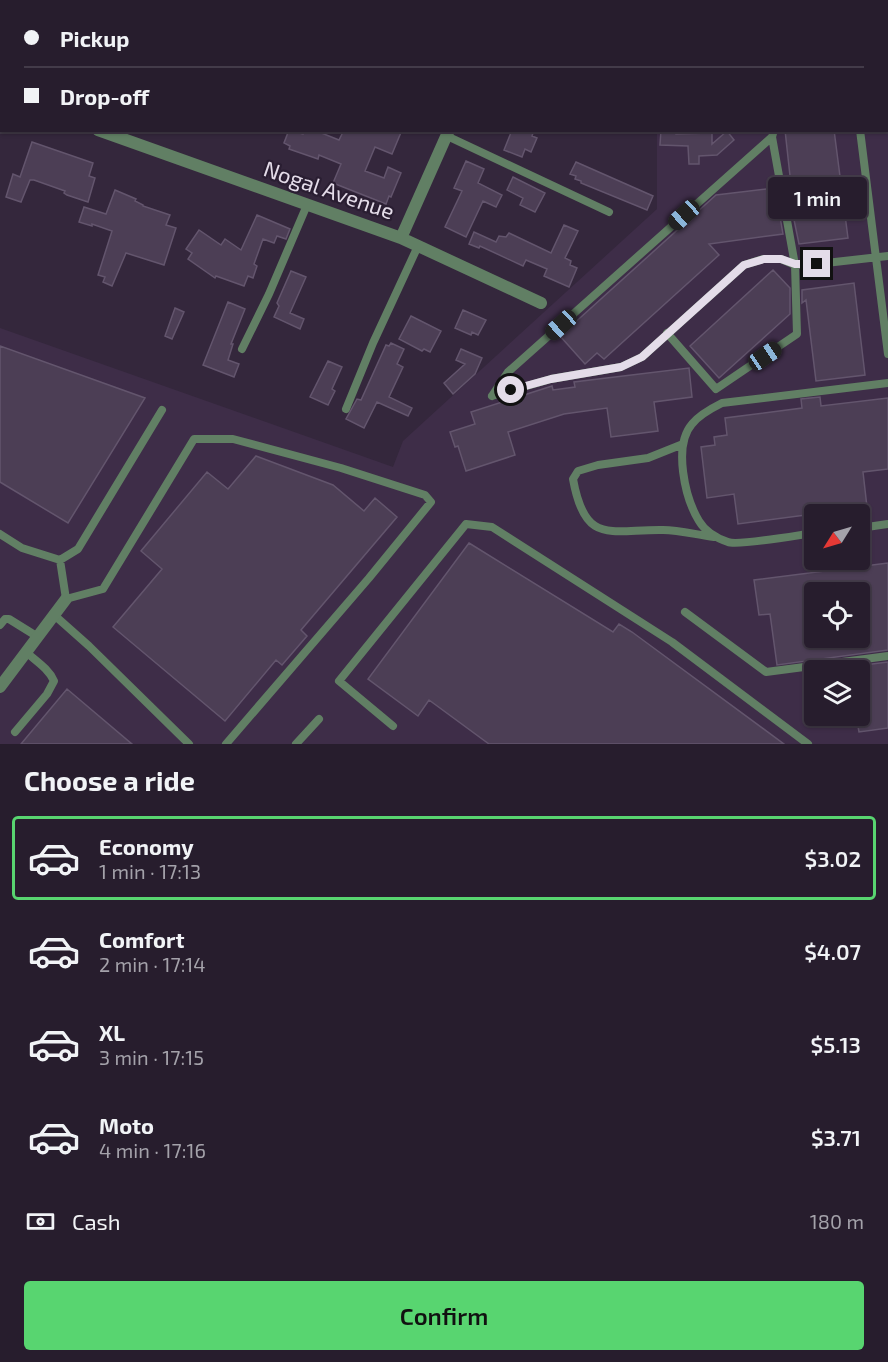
<!DOCTYPE html>
<html lang="en">
<head>
<meta charset="utf-8">
<style>
  :root { --surface:#271d2d; --page:#332a39; --text:#f1f3f6; --muted:#a4a2aa; --line:#433b49; --accent:#58d570 }
  body { margin:0; font-family:"Exo 2",sans-serif; background:var(--page); color:var(--text); height:100vh; display:flex; flex-direction:column; font-size:22px; white-space:nowrap }
  * { box-sizing:border-box; margin:0 }
  p { font-size:20px; color:var(--muted) }
  .icon { flex:none; width:33px; height:33px; fill:none; stroke:currentColor; stroke-width:2; stroke-linecap:round; stroke-linejoin:round }
  .map { position:relative; height:744px; overflow:hidden }
  .details { display:flex; flex-direction:column; background:var(--surface); flex:1 }
  .details>* { flex:none }
  .banner { position:absolute; left:0px; top:0px; width:888px; height:132px; box-shadow:0 2px 4px #0004,0 0 0 2px var(--line); display:grid; align-content:center; height:132px; padding:0 24px; background:var(--surface) }
  .needle { width:39px; rotate:233deg }
  .tools { position:absolute; left:804px; top:504px; display:grid; gap:12px }
  .tools a { display:grid; place-items:center; width:66px; height:66px; border-radius:6px; background:var(--surface); box-shadow:0 2px 4px #0004,0 0 0 2px var(--line); font-size:30px }
  .end { position:absolute; width:27px; height:27px; margin:-14px; border:8px solid #e4dce9; background:#111; box-shadow:0 0 0 3px #111 }
  .from { border-radius:50% }
  .bubble { position:absolute; height:42px; border-radius:6px; background:var(--surface); box-shadow:0 2px 4px #0004,0 0 0 2px var(--line); font-size:20px; font-weight:600; line-height:42px; text-align:center }
  .car { position:absolute; width:18px; height:36px; margin:-18px -9px; border-radius:8px; box-shadow:0 0 4px 2px #0007; background:linear-gradient(#222 24%,#8ab4d8 0 40%,#222 0 76%,#8ab4d8 0 86%,#222 0) }
  .banner b { display:flex; align-items:center; gap:21px; height:57px; font-size:22px }
  .banner b+b { border-top:2px solid var(--line) }
  .banner i { width:15px; height:15px; background:var(--text) }
  ul { padding:0; list-style:none }
  li { display:flex; align-items:center; gap:18px; height:84px; margin:0 12px 9px; padding:0 12px; border:3px solid transparent; border-radius:6px }
  li div { flex:1 }
  li b { display:block; font-size:22px }
  li em { font-style:normal; font-weight:600 }
  li.on { border-color:var(--accent) }
  li>.icon { width:54px; height:54px; stroke-width:1.5 }
  h2 { padding:0 24px; font-size:27px; line-height:72px }
  .pay { display:flex; align-items:center; gap:15px; height:66px; padding:0 24px; font-size:22px }
  .pay p { margin-inline-start:auto }
  .action { display:flex; gap:12px; margin-top:auto; padding:12px 24px }
  .action a { flex:1; height:69px; border-radius:6px; background:var(--accent); color:#111; font-size:24px; font-weight:600; line-height:69px; text-align:center }
  .map>svg:first-child { display:block }
</style>
</head>
<body>
<div class="map">
<svg width="888" height="744" viewBox="0 0 888 744">
  <rect width="100%" height="100%" fill="#34273c"/>
  <path fill="#3e2d48" fill-rule="evenodd" d="M777 0H888V744H0V328L393 467 403 441 657 209V131L886 130V2ZM814 514H860V560H814ZM814 592H860V638H814ZM814 670H860V716H814Z"/>
  <path fill="#4c3e55" stroke="#63556d" stroke-width="1.5" fill-rule="evenodd" d="M289 130 303 134 304 130H314L339 140 344 130H402L392 154 375 147 365 171 384 178 388 167 401 173 391 197 389 196 386 204 333 183 341 164 319 155 318 159 289 149 290 146 284 143Z
    M512 130H534L532 136 537 138 531 152 525 149 522 157 504 150Z
    M661 130H676V134L712 133V144L727 131 734 140 717 155 699 156V164H689L688 146 660 145Z
    M785 130H834L848 238 799 244 787 186 791 185Z
    M32 142 93 163 89 176 95 178 88 202 67 195 64 193 65 191 34 180H30L21 202 6 197 13 174 20 177Z
    M466 161 484 169 478 183 502 195 496 207 483 201 466 237 445 227 462 191 454 188Z
    M576 162 653 196 647 210 581 183V181L575 179 576 176 570 174Z
    M513 177 545 193 535 212 520 205 523 198 507 190Z
    M775 188 783 234 709 244 719 255 604 359 597 353 585 364 560 336 716 195Z
    M115 190 136 199 135 201 143 205V206L170 215 166 225 176 228 164 265 126 253 112 286 103 282 105 277 98 275 112 231 92 224V226L79 222 84 207 106 214Z
    M257 215 290 229 286 239 277 236 274 243 263 239 254 264 257 266 253 278 248 276 244 286 216 276 215 278 188 259 192 253 186 249 199 230 221 245 225 239 241 250Z
    M564 225 578 231 565 258 571 261 570 265 577 268 569 287 544 276 547 269 526 260 523 266 480 246 479 248 469 244 474 232 496 242 499 236 506 237 509 233 551 253Z
    M773 270 790 288V314L719 378 690 346Z
    M291 271 306 277 290 313 304 319 300 329 274 317 279 306 277 303Z
    M854 283 865 375 816 381 806 300 802 303V290Z
    M228 302 245 309 231 344H233L228 360 239 364 234 377 203 365Z
    M175 308 184 312 172 339 165 336Z
    M463 310 486 320 478 335 472 332 471 335 455 328Z
    M411 316 441 331 430 352 424 349 422 351 399 339Z
    M391 343 404 349 397 364 403 367 389 397 412 408 408 416 377 402 364 428 346 419 357 399 361 400 386 345 389 346Z
    M0 346 145 398 68 523 0 482Z
    M461 349 482 358 475 374 453 394 444 383 465 364 456 360Z
    M328 361 342 367 332 389 335 391 328 405 310 397Z
    M689 368 692 397 654 402 658 431 611 437 607 408 564 414 508 432 515 455 466 471 458 446 455 447 450 432 475 424 471 412 552 386 553 390 575 387 574 382Z
    M820 397 821 406 888 398V469L863 472 867 507 738 524 734 494 707 498 701 447 715 445 714 437 727 435 725 418 802 408 801 399Z
    M256 456 333 485 364 511 375 498 397 517 301 630 307 636 282 665 276 660 225 721 113 627 162 569 141 551 207 472 228 489Z
    M469 543 613 632 619 624 632 632 784 744H489L429 700 418 716 368 679Z
    M888 563V650L777 665 770 614 759 615 754 580ZM814 592H860V638H814Z
    M888 662V728L859 732 856 716H860V670H824Z
    M67 689 132 744H21Z"/>
  <g fill="none" stroke-linecap="round" stroke-linejoin="round">
    <path stroke="#617f64" stroke-width="8" d="M490 0 511 2
      M704 0 713 2
      M738 2 739 0
      M785 2V0
      M853 2V0
      M860 130 888 354
      M447 136 609 212
      M667 333 716 389 797 334 795 265 772 137 774 130
      M242 349 269 294 307 205
      M492 396 551 379 621 367 642 357 744 265 763 259H781L795 265 817 264 888 256
      M492 396 508 372 772 137
      M346 409 373 343 418 246
      M683 444 648 458 598 465 578 471 573 479C585 546 610 529 663 530 680 530 697 535 714 537
      M860 528 888 524
      M814 533C799 535 738 546 728 542 716 538 705 531 699 521 685 498 673 446 692 424 699 415 712 408 722 403L888 383
      M0 534 22 548 60 560 66 599 103 589 194 439H233L341 468 425 495 431 502 369 578 226 744
      M60 560 78 549 162 410
      M685 612 766 672 888 656
      M53 614 89 646 189 744
      M0 625 5 619H9L38 637
      M393 726 339 681 466 524 492 527 672 642 808 744
      M15 732 47 694 54 681C49 669 36 661 26 652
      M296 744 319 719"/>
    <path stroke="#617f64" stroke-width="12" d="M481 2V0
      M0 96H2
      M98 130 401 238 541 303
      M401 238 449 130
      M0 687 66 599"/>
  </g>
  <g fill="none" stroke-linecap="round" stroke-linejoin="round">
    <path stroke="#e4dce9" stroke-width="8" d="M511 390 551 379 621 367 642 357 744 265 764 259H781L795 264H817"/>
  </g>
  <g text-anchor="middle" stroke-width="4.5" stroke-linejoin="round" paint-order="stroke">
    <g font-size="22" fill="#e4dce9" stroke="#2a1e32">
      <text transform="translate(329 190) rotate(19)" y="8">Nogal Avenue</text>
    </g>
  </g>
</svg>
<div class="tools">
<a><svg class="needle" viewBox="-14 -14 28 28"><path d="M0-13l5 13h-10z" fill="#e53935"/><path d="M0 13l5-13h-10z" fill="#a4a2aa"/></svg></a>
<a><svg class="icon" aria-label="locate" viewBox="0 0 24 24"><circle cx="12" cy="12" r="6"/><path d="M12 2v4M12 18v4M2 12h4M18 12h4"/></svg></a>
<a><svg class="icon" aria-label="layers" viewBox="0 0 24 24"><path d="M12 4l9 5-9 5-9-5zM3 14l9 5 9-5"/></svg></a>
</div>
<i class="end from" style="left:511px;top:390px"></i>
<i class="end" style="left:817px;top:264px"></i>
<div class="bubble" style="left:768px;top:177px;width:99px">1 min</div>
<i class="car" style="left:684px;top:215px;rotate:228deg"></i>
<i class="car" style="left:561px;top:325px;rotate:228deg"></i>
<i class="car" style="left:765px;top:356px;rotate:56deg"></i>
<div class="banner">
<b><i class="from"></i>Pickup</b>
<b><i></i>Drop-off</b>
</div>
</div>
<section class="details">
<h2>Choose a ride</h2>
<ul>
<li class="on"><svg class="icon" aria-label="car" viewBox="0 0 24 24"><path d="M5 17H2v-5l4-1 3-4h7l3 4 3 1v5h-3M9 17h6M6 11h13"/><circle cx="7" cy="17" r="2"/><circle cx="17" cy="17" r="2"/></svg><div><b>Economy</b><p>1 min · 17:13</p></div><em>$3.02</em></li>
<li><svg class="icon" aria-label="car" viewBox="0 0 24 24"><path d="M5 17H2v-5l4-1 3-4h7l3 4 3 1v5h-3M9 17h6M6 11h13"/><circle cx="7" cy="17" r="2"/><circle cx="17" cy="17" r="2"/></svg><div><b>Comfort</b><p>2 min · 17:14</p></div><em>$4.07</em></li>
<li><svg class="icon" aria-label="car" viewBox="0 0 24 24"><path d="M5 17H2v-5l4-1 3-4h7l3 4 3 1v5h-3M9 17h6M6 11h13"/><circle cx="7" cy="17" r="2"/><circle cx="17" cy="17" r="2"/></svg><div><b>XL</b><p>3 min · 17:15</p></div><em>$5.13</em></li>
<li><svg class="icon" aria-label="car" viewBox="0 0 24 24"><path d="M5 17H2v-5l4-1 3-4h7l3 4 3 1v5h-3M9 17h6M6 11h13"/><circle cx="7" cy="17" r="2"/><circle cx="17" cy="17" r="2"/></svg><div><b>Moto</b><p>4 min · 17:16</p></div><em>$3.71</em></li>
</ul>
<div class="pay"><svg class="icon" aria-label="cash" viewBox="0 0 24 24"><path d="M3 7h18v10H3z"/><circle cx="12" cy="12" r="2"/></svg>Cash<p>180 m</p></div>
<div class="action"><a>Confirm</a></div>
</section>
</body>
</html>
